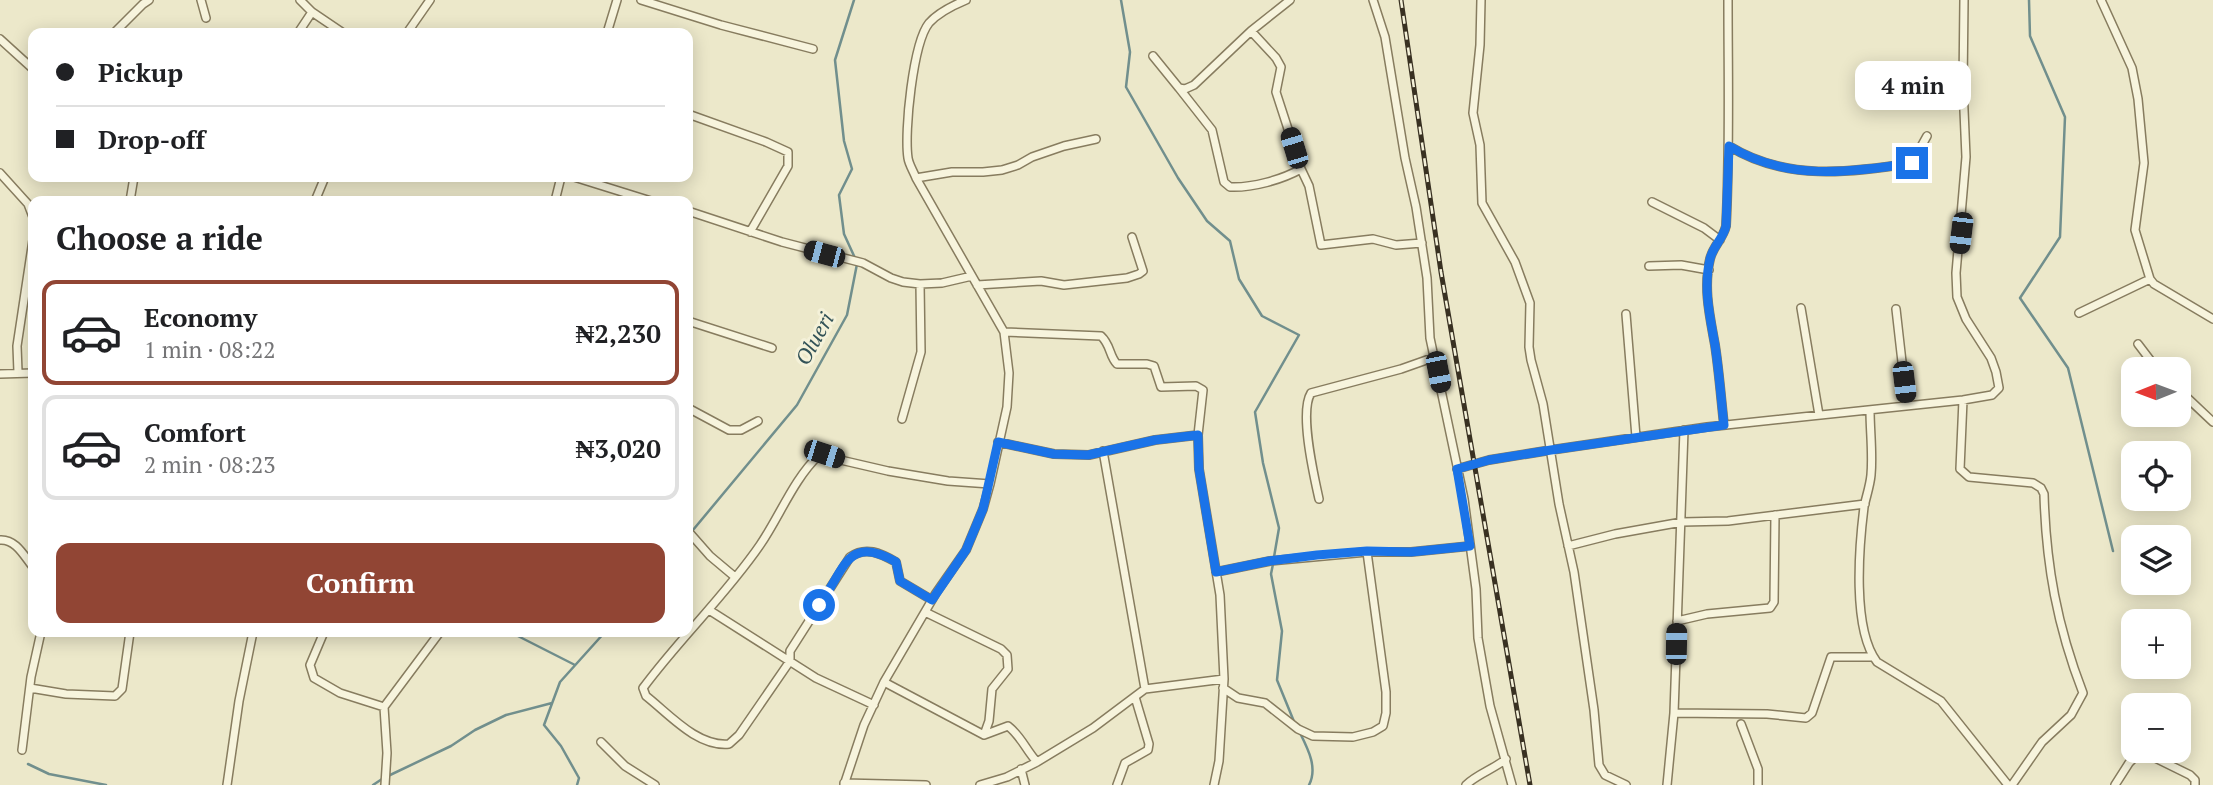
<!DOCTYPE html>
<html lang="en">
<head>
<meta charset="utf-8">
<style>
  :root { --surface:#fff; --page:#f6f6f6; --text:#202124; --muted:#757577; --line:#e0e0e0; --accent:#914534 }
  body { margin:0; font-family:"PT Serif",serif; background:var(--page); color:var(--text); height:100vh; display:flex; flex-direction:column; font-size:26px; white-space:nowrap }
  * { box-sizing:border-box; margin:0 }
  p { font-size:23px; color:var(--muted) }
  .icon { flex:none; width:38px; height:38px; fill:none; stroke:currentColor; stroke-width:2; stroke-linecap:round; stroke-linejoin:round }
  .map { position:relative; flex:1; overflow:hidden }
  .side { position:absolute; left:28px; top:196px; width:665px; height:441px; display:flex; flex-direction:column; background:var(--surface); border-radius:14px; box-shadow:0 4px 18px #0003 }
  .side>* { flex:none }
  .top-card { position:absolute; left:28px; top:28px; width:665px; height:154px; border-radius:14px; box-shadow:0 4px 18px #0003; display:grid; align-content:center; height:154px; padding:0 28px; background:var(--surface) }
  .needle { width:46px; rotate:269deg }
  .tools { position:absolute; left:2121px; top:357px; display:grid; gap:14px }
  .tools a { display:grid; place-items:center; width:70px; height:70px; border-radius:14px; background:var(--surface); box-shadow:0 4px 18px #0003; font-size:35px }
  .end { position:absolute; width:32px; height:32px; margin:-16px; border:9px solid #1a73e8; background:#fff; box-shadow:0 0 0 4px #fff }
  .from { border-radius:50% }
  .bubble { position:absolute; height:49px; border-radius:14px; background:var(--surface); box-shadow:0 4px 18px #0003; font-size:23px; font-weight:700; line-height:49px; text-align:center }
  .car { position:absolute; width:21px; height:42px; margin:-21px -10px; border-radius:9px; box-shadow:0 0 5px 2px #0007; background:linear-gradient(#222 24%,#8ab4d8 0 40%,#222 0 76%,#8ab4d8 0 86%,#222 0) }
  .top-card b { display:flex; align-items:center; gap:24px; height:66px; font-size:26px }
  .top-card b+b { border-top:2px solid var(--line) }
  .top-card i { width:18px; height:18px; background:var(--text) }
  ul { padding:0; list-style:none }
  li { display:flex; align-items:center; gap:21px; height:105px; margin:0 14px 10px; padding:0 14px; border:4px solid var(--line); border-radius:14px }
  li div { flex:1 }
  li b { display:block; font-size:26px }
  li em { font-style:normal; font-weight:700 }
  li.active { border-color:var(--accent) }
  li>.icon { width:63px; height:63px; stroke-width:1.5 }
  h2 { padding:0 28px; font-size:32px; line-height:84px }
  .button { display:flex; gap:14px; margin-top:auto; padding:14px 28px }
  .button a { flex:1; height:80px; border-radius:14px; background:var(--accent); color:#fff; font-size:28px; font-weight:700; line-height:80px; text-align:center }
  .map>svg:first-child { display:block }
</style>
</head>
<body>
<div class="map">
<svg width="2213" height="785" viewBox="0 0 2213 785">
  <rect width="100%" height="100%" fill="#ece8ca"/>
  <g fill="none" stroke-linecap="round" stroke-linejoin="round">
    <path stroke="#718f8d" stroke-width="2.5" d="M854 0 835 60 844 141 852 169 839 195 844 234 855 258
      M1121 0 1130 52 1126 87 1178 178 1207 221 1230 241 1239 279 1262 316 1299 335 1255 412 1263 463 1279 528 1274 557
      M2029 0 2030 36 2065 117 2060 237 2020 298 2068 368 2113 551
      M688 536 797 405 847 315 857 264
      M1273 564 1271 574 1282 631 1277 680 1295 724
      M510 632 575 665
      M1300 733C1308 749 1318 768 1309 785
      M28 764 49 774 106 785
      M388 776 451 746 475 730 506 715 552 703
      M373 785 382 779
      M577 785 579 778 561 746 544 725 560 682 605 632"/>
    <g stroke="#877c5f" stroke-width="10">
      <path id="street" d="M201 0 206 18
        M300 0 312 12 343 33
        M641 0 721 25 813 49
        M1373 0 1385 37 1405 158 1416 207 1427 278 1430 338 1464 499 1476 589 1478 638 1490 706 1512 785
        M1481 0 1480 45 1473 113 1480 145 1482 203 1515 262 1530 303 1529 347 1531 360 1543 404 1559 504 1574 572 1594 710 1599 765 1605 775 1626 785
        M2101 0 2132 68 2138 99 2144 163 2135 230 2150 279 2154 284 2213 319
        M1251 31 1276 58 1281 67 1276 92 1301 169 1309 186 1321 245 1373 239 1396 245 1422 243
        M114 33 143 4 149 0
        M298 33 312 12
        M407 33 430 0
        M607 33 617 0
        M0 39 33 69
        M1153 56 1179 88 1185 89 1194 85 1251 31 1290 0
        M1179 88 1212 130 1224 182 1230 187C1252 188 1281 180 1301 169
        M688 114 766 142 788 152V166L750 232
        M1729 146C1785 181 1850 173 1912 163L1927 136
        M0 173 28 204 33 217
        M574 177 651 201
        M916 178 952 172H983L1002 170 1018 165 1032 157 1064 146 1096 139
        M130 201 134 177
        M315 201 325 177
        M555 201 561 177
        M1652 202 1704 228 1720 240
        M688 211 782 242 863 263 891 278 903 282 920 284 942 283 972 276
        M1649 266 1681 265 1709 270
        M977 285 1041 281 1064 285 1127 278 1139 274 1143 271 1132 237
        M1801 308 1819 415
        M1896 309 1907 406
        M2079 313 2150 279
        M1626 314 1636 437
        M688 321 772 348
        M1004 332 1101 336C1111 345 1109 356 1117 364H1147L1154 366 1161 387 1196 386 1203 390 1198 435 1199 469 1220 595 1224 679 1219 761 1214 785
        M2138 344 2157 369
        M18 372 17 346 33 240
        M0 374 33 373
        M2179 390 2213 422
        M1963 400 1960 469 1969 477 2033 483 2041 488 2044 494C2046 565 2057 626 2083 693L2071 715 2042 742 2012 785
        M688 408 729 430H741L758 421
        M1870 410C1870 431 1873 454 1871 475 1870 486 1866 497 1864 507 1859 547 1852 629 1877 662L1941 701 2008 785
        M902 419 921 352 920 284
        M1724 425C1721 398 1719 371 1715 345 1710 317 1703 288 1710 259 1713 246 1723 239 1726 226 1730 151 1728 76 1728 0
        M998 442 1054 454 1089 455 1155 440 1198 435
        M1103 451 1145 689
        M1457 469 1489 460 1551 450 1707 427 1963 400 1992 395 1999 388 1996 372 1991 358 1966 319 1957 297 1956 273 1966 157 1963 87 1964 0
        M1319 499C1314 476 1299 412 1311 393L1401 369 1435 357
        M688 531 710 556 735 577
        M0 540C16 539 24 556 33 567
        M1568 546 1615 534 1682 522 1728 521 1865 504
        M1216 572 1270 561 1367 552
        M932 600 900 581 896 562C880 553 866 546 850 557L790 651V661L739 735 729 744C697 747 669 714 646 696L643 688C680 638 725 596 760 545 780 516 793 480 819 455L888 471 948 481 990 484
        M709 610 816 678 874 705
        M925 612 1001 649 1007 655 1008 669 992 689 989 721 984 735
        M1677 621 1707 614 1770 608 1774 602 1775 515
        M324 632 310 665 314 678 340 693 384 707
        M884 682 984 735 1008 726C1021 736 1026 750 1037 762
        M30 688 66 694 115 696 122 689 130 632
        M1223 688 1238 698 1265 703 1298 729 1313 736 1353 737 1373 732 1383 726 1386 713V692L1367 552H1411L1470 546
        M1674 713 1767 714 1806 718 1812 713 1831 657H1873
        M1741 724 1758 769V785
        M601 742 625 766 655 785
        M22 750 31 677 41 632
        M1021 769 1025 785
        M844 783 926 785
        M227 785 239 701 253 632
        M385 785 387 753 384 707 440 632
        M844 785 864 725 884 682 936 593 966 550 983 509 990 484 1007 407 1009 373 1004 332 916 178C914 172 909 165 908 158 904 132 913 43 929 23 938 13 954 5 966 0
        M980 785 1007 777 1037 762 1093 728 1145 689 1224 679
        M1117 785 1125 763 1148 750 1149 744 1135 697
        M1466 785C1477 774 1494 769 1506 759
        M1667 785 1674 713 1684 430
        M2115 785 2129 763 2141 751 2190 775 2195 780V785"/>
    </g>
    <use href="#street" stroke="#f7f4dd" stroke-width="7"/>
    <g stroke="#393122" stroke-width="5">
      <path id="rail" d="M1401 0 1441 272 1530 785"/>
    </g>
    <use href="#rail" stroke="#f4f1d9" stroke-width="2.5" stroke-dasharray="8" stroke-linecap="butt"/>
  </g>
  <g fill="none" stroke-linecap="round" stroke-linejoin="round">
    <path stroke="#1a73e8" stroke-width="9" d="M819 605C845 571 846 533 896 562L900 581 932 600 966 550 983 509 998 442 1054 454 1088 455 1155 440 1198 435 1199 469 1216 572 1269 561 1317 555 1367 551 1411 552 1470 546 1457 469 1489 460 1551 450 1724 425C1721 398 1719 371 1715 345 1710 317 1703 288 1710 259 1713 246 1723 239 1726 226L1729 146C1786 181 1849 173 1912 163"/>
  </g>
  <g text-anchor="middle" stroke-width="6" stroke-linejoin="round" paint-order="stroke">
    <g font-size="21" font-style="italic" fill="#325257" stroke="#f4f1d9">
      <text transform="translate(815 339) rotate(-61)" y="7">Olueri</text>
    </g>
  </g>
</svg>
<div class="tools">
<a><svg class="needle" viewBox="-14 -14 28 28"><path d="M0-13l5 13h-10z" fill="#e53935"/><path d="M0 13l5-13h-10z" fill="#757577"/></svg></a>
<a><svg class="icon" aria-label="locate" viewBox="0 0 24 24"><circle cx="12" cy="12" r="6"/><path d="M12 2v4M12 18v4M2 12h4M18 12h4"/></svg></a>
<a><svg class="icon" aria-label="layers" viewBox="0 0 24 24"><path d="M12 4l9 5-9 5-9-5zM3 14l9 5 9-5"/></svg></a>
<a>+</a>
<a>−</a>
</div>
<i class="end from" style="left:819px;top:605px"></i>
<i class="end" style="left:1912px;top:163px"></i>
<div class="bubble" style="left:1855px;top:61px;width:116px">4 min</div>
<i class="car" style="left:1294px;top:148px;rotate:343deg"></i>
<i class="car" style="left:1961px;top:233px;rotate:187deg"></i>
<i class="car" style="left:824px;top:254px;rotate:285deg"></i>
<i class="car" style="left:1438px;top:372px;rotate:169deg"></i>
<i class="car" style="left:1904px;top:382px;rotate:173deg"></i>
<i class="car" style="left:824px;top:454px;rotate:108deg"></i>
<i class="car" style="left:1676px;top:644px;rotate:1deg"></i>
<div class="top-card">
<b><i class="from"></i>Pickup</b>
<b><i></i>Drop-off</b>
</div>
<section class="side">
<h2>Choose a ride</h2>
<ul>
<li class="active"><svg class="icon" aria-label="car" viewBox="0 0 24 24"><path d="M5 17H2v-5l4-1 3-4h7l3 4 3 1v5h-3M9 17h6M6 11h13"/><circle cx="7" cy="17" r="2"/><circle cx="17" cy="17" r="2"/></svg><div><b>Economy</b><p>1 min · 08:22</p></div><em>₦2,230</em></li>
<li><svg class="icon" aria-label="car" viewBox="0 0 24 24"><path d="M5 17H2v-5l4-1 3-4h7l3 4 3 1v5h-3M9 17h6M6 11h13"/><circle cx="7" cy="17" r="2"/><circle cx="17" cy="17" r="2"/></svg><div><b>Comfort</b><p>2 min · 08:23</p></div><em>₦3,020</em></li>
</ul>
<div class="button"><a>Confirm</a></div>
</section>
</div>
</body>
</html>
